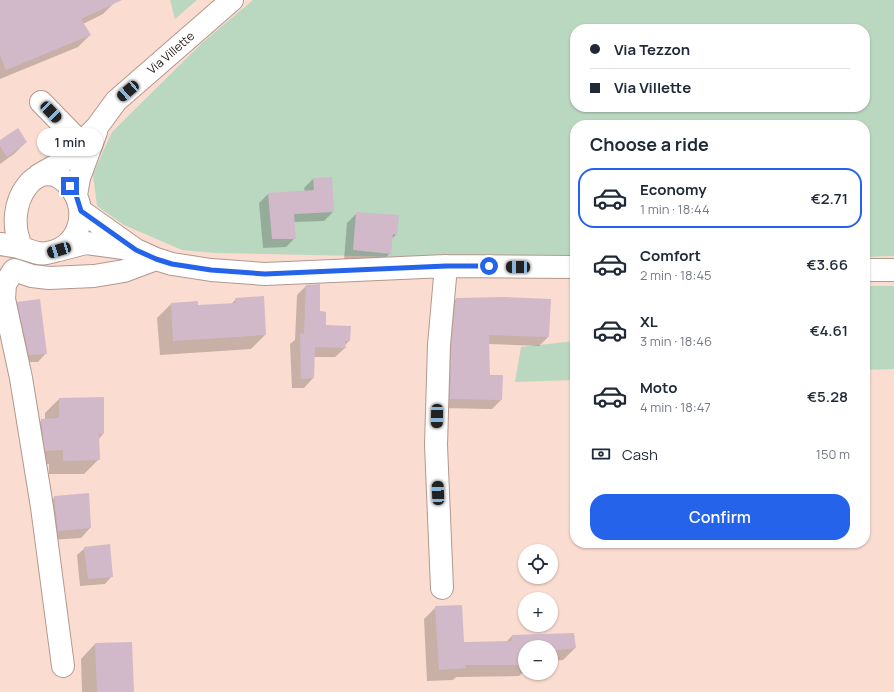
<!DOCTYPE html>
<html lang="en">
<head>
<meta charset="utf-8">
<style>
  :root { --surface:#fff; --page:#f2f2f3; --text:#1f2937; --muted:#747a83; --line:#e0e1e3; --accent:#2563eb }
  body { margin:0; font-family:Manrope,sans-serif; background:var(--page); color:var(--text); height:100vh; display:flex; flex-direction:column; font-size:15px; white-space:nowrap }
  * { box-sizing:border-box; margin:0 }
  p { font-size:13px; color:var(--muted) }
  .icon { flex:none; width:22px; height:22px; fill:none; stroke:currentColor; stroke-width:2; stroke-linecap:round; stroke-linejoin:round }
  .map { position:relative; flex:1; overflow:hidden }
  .sheet { position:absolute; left:570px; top:120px; width:300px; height:428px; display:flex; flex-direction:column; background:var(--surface); border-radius:16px; box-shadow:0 1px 3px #0004 }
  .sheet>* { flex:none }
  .top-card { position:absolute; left:570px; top:24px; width:300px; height:88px; border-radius:16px; box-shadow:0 1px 3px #0004; display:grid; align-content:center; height:88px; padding:0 20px; background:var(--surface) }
  .buttons { position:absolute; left:518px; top:544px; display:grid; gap:8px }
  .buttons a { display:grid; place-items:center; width:40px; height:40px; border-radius:50%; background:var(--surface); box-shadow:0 1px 3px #0004; font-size:20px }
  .end { position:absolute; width:18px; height:18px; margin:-9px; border:5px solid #2563eb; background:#fff; box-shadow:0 0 0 2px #fff }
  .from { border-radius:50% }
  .bubble { position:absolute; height:28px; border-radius:14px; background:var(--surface); box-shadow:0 1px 3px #0004; font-size:13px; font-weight:600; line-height:28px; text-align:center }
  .car { position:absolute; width:12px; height:24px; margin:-12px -6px; border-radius:5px; box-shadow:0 0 3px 1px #0007; background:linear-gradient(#222 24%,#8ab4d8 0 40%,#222 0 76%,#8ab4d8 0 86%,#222 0) }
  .top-card b { display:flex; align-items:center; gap:14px; height:38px; font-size:15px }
  .top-card b+b { border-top:1px solid var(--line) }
  .top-card i { width:10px; height:10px; background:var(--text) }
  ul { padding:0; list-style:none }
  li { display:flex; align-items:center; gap:12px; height:60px; margin:0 8px 6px; padding:0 12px; border:2px solid transparent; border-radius:16px }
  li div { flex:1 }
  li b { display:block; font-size:15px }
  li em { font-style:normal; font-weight:600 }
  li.on { border-color:var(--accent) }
  li>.icon { width:36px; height:36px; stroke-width:1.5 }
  h2 { padding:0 20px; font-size:18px; line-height:48px }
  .pay { display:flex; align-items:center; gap:10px; height:44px; padding:0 20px; font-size:15px }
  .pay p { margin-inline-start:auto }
  .primary-button { display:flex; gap:8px; margin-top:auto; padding:8px 20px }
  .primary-button a { flex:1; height:46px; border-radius:16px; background:var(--accent); color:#fff; font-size:16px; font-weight:600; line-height:46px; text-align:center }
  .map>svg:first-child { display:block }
</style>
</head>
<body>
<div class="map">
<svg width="894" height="692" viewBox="0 0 894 692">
  <rect width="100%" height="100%" fill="#fadcd1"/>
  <path fill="#bad8c0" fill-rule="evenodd" d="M170 0H197L175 19Z
    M253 0H894V256L865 257V125H575V258L404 257 215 253 182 250 124 225 97 206 93 174 112 132 203 42ZM575 29H865V107H575Z
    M865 286H894V369L865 370Z
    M575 341V380L515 382 521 347Z"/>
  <path fill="#0003" d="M7 0H114L115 2 103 14 83 24 90 35 78 47 0 79V5Z
    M0 141 26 142 14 154 0 164Z
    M313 179 333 212 324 221 294 222 295 238 286 247 263 248 259 203 268 194 305 192 304 188Z
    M357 213 396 235 391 239 390 253 381 263 344 260 347 223Z
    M306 286 325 326 349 341 344 346 345 348 335 357H314L313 378 304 388H292L290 344 295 340 297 295Z
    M236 299 265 335 251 349 160 355 157 318 171 304 197 306 231 304Z
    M456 299 550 300 548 337 539 346 488 344 489 376 501 400 492 409 441 408 447 308Z
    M18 303 46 353 38 362H21L10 311Z
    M103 398V434L98 440 99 459 84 474H49V464H32L27 434 42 420H45V413L59 399Z
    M55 497 90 528 81 538 49 540 45 506Z
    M85 548 112 576 105 584 80 586 77 555Z
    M436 607 463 643 506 642 512 636 573 634 575 648 563 660 551 661V647H525V670L519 676 456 677 453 680 427 681 424 619Z
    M131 643 133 692H82L81 659 95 644Z"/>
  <path fill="#d2b9c9" d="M0 0H122L81 19 91 35 6 70 0 55Z
    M18 128 27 142 7 157 0 146V140Z
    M332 177 334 212 294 214 296 239H272L268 193 314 190 313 178Z
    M356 212 399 215 397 235 393 234 391 254 353 250Z
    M320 284V311L326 312V325L351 326 350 341H345L346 348 315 347 314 378 301 379 300 334 304 333 306 285Z
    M264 296 266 335 173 341 171 303 198 301V305L236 303 235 298Z
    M504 297 551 299 549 337 489 335 490 375H503L502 400 450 399 451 346 456 298Z
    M40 299 47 354 29 355 17 302Z
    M104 397V434H99L100 460 63 461V450L45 451 41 419 59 418V398Z
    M89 493 91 528 58 531 54 496Z
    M110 544 113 577 88 579 84 547Z
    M462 605 464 642 512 641V635L574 633 576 648 551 651V647H525V665H465L466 668 439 670 435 606Z
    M132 642 134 692H97L95 643Z"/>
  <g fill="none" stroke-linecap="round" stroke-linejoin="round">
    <g stroke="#b3988e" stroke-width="24">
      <path id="minor" d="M41 102 81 143
        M39 175 62 162 97 127 116 101 232 0
        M76 195 79 178 96 132
        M81 211 136 250 156 259 172 264 211 270 265 274 446 266 575 267
        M0 244C7 245 14 246 21 248 30 250 37 255 47 253 79 248 90 212 71 188 40 148 0 204 22 248
        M59 250 86 243 131 249
        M865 270H894
        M442 588 436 445 439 345 446 266
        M63 666 42 507 21 378 4 299 5 284 14 270 32 276 49 278 94 276 124 271 156 259"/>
    </g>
    <use href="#minor" stroke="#fff" stroke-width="22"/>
  </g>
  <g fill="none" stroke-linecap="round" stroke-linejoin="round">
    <path stroke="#2563eb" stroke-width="5" d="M70 186 76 195 81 211 136 250 156 259 172 264 211 270 265 274 446 266H489"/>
  </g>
  <g text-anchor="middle" stroke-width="3" stroke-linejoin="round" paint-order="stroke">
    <g font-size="12" fill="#1c130f" stroke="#fff">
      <text transform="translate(171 53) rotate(-41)" y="4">Via Villette</text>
    </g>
  </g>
</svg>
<div class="buttons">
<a><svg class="icon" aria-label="locate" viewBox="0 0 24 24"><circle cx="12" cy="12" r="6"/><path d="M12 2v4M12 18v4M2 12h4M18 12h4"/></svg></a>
<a>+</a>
<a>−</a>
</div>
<i class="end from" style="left:489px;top:266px"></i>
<i class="end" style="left:70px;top:186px"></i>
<div class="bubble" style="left:37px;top:128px;width:66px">1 min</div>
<i class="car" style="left:128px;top:91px;rotate:229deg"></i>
<i class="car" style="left:51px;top:112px;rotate:136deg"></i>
<i class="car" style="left:59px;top:250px;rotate:253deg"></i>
<i class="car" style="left:518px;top:267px;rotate:271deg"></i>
<i class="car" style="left:437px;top:416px;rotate:181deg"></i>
<i class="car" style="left:438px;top:493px;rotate:358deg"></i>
<div class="top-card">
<b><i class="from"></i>Via Tezzon</b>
<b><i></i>Via Villette</b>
</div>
<section class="sheet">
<h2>Choose a ride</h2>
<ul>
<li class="on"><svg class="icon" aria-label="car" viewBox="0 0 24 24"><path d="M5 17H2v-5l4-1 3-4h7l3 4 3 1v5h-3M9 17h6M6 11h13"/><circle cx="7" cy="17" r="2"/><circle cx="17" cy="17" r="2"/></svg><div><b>Economy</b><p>1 min · 18:44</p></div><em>€2.71</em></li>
<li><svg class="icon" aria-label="car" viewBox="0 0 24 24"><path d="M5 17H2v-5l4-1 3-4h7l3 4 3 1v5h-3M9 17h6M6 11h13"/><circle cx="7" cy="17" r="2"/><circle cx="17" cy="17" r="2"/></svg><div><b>Comfort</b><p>2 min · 18:45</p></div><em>€3.66</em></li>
<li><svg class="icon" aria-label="car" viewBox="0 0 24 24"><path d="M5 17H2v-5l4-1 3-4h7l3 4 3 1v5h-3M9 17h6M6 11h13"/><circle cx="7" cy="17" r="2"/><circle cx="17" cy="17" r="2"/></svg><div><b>XL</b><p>3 min · 18:46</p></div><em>€4.61</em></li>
<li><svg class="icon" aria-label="car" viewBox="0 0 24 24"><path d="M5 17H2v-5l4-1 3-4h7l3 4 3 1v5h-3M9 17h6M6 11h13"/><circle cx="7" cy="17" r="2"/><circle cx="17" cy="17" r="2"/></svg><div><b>Moto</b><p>4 min · 18:47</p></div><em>€5.28</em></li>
</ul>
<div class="pay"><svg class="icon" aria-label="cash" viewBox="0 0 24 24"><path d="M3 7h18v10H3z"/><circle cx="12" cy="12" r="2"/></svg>Cash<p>150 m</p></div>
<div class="primary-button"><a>Confirm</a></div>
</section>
</div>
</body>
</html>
